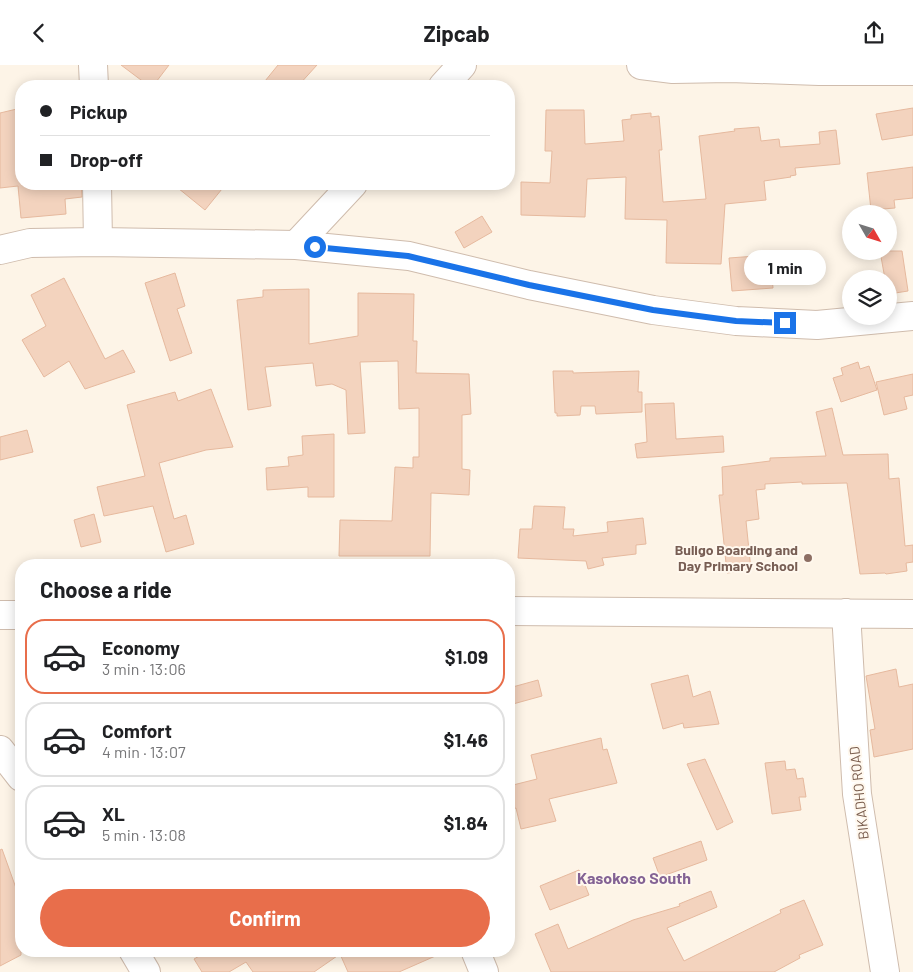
<!DOCTYPE html>
<html lang="en">
<head>
<meta charset="utf-8">
<style>
  :root { --surface:#fff; --page:#f2f2f2; --text:#202124; --muted:#757577; --line:#e0e0e0; --accent:#e86e4b }
  body { margin:0; font-family:Barlow,sans-serif; background:var(--page); color:var(--text); height:100vh; display:flex; flex-direction:column; font-size:19px; white-space:nowrap }
  * { box-sizing:border-box; margin:0 }
  p { font-size:16px; color:var(--muted) }
  .icon { flex:none; width:28px; height:28px; fill:none; stroke:currentColor; stroke-width:2; stroke-linecap:round; stroke-linejoin:round }
  .map { position:relative; flex:1; overflow:hidden }
  .side { position:absolute; left:15px; top:494px; width:500px; height:398px; display:flex; flex-direction:column; background:var(--surface); border-radius:20px; box-shadow:0 2px 12px #0003 }
  .side>* { flex:none }
  .top-card { position:absolute; left:15px; top:15px; width:500px; height:110px; border-radius:20px; box-shadow:0 2px 12px #0003; display:grid; align-content:center; height:110px; padding:0 25px; background:var(--surface) }
  .needle { width:32px; rotate:129deg }
  .controls { position:absolute; left:842px; top:140px; display:grid; gap:10px }
  .controls a { display:grid; place-items:center; width:55px; height:55px; border-radius:50%; background:var(--surface); box-shadow:0 2px 12px #0003; font-size:25px }
  .end { position:absolute; width:22px; height:22px; margin:-11px; border:6px solid #1a73e8; background:#fff; box-shadow:0 0 0 2px #fff }
  .from { border-radius:50% }
  .bubble { position:absolute; height:35px; border-radius:18px; background:var(--surface); box-shadow:0 2px 12px #0003; font-size:16px; font-weight:700; line-height:35px; text-align:center }
  .top-card b { display:flex; align-items:center; gap:18px; height:48px; font-size:19px }
  .top-card b+b { border-top:1px solid var(--line) }
  .top-card i { width:12px; height:12px; background:var(--text) }
  ul { padding:0; list-style:none }
  li { display:flex; align-items:center; gap:15px; height:75px; margin:0 10px 8px; padding:0 15px; border:2px solid var(--line); border-radius:20px }
  li div { flex:1 }
  li b { display:block; font-size:19px }
  li em { font-style:normal; font-weight:700 }
  li.on { border-color:var(--accent) }
  li>.icon { width:45px; height:45px; stroke-width:1.5 }
  h2 { padding:0 25px; font-size:22px; line-height:60px }
  .button { display:flex; gap:10px; margin-top:auto; padding:10px 25px }
  .button a { flex:1; height:58px; border-radius:30px; background:var(--accent); color:#fff; font-size:20px; font-weight:700; line-height:58px; text-align:center }
  header { display:flex; justify-content:space-between; align-items:center; height:65px; padding:0 25px; background:var(--surface); font-size:22px; font-weight:700 }
  .map>svg:first-child { display:block }
</style>
</head>
<body>
<header><svg class="icon" aria-label="back" viewBox="0 0 24 24"><path d="M15 5l-7 7 7 7"/></svg>Zipcab<svg class="icon" aria-label="share" viewBox="0 0 24 24"><path d="M12 15V3M7 8l5-5 5 5M5 13v7h14v-7"/></svg></header>
<div class="map">
<svg width="913" height="907" viewBox="0 0 913 907">
  <rect width="100%" height="100%" fill="#fdf4e7"/>
  <path fill="#f3d3be" stroke="#e6b99e" d="M121 0H169L153 21H149Z
    M278 0H317L298 21H261Z
    M21 43V119H81L82 132 65 134 66 149 21 153 18 121 0 123V48Z
    M913 43V70L882 75 876 49Z
    M546 45H584L585 79 624 76 622 55 631 54V50L651 48V52L659 51 662 85H659L663 137 706 134 699 71 735 66 734 64 759 62 761 76 779 74 780 82 820 79 819 67 836 65 840 99 795 103 796 110 790 111 791 112 764 116 766 135 725 139 721 199 666 198 667 155 625 154 626 112 587 114 585 152 521 150V117L550 118 552 86H545Z
    M913 102V133L894 135 895 143 871 145 867 108Z
    M173 119H226L205 145Z
    M482 151 492 167 464 183 455 167Z
    M880 186H902L908 226 889 229V214H885Z
    M770 190 773 223 732 226 729 193Z
    M175 208 185 241 177 244 192 288 170 296 145 218Z
    M64 213 105 294 123 285 135 307 85 324 69 296 44 312 22 275 46 261 31 230Z
    M309 224V279L358 271V228L414 229 413 276H417L416 308 469 309 471 349 462 350V404L470 405 469 430 431 428 430 491H339L340 455 392 456 395 402 413 403V392H419V343L399 344 398 296 360 297 365 368 348 369 346 325 332 319 316 321 313 298 265 302 271 341 248 345 237 235 263 232V225Z
    M858 297 860 304 869 301 877 325 841 337 833 313 843 310 841 303Z
    M553 306H573V308L639 306 638 327H642V347L596 349 595 341H581L580 350 557 351V348H555Z
    M913 309V330L904 332 907 344 884 350 876 317Z
    M211 324 233 382 206 385 159 398 174 454 186 450 194 479 166 487 153 441 104 451 97 422 145 411 127 340 175 327 178 336Z
    M674 338 676 374 723 371 724 387 637 393 635 379 647 377 645 339Z
    M832 343 843 390 888 389 889 414 899 413 905 481 913 480V497L906 498 907 506 886 509 885 508 860 509 847 418 802 419V417L765 419V424L756 425 759 454 746 456 751 505 727 508 719 430H723L722 402 770 396V393L826 391 816 347Z
    M27 365 33 387 0 395V372Z
    M334 369V432H308V422L267 425 266 403 289 401 288 392 303 390 302 371Z
    M534 441 565 442 563 464H574L573 471 608 467 607 457 643 453 646 479 636 480V489L602 493 604 500 588 504 586 496 518 493 520 464H532Z
    M94 449 101 477 81 482 74 455Z
    M896 604 899 622 913 619V684L874 692 870 665 875 664 866 611Z
    M688 610 693 632 710 626 719 659 684 663 683 658 663 664 651 619Z
    M538 615 542 631 513 639 509 623Z
    M601 673 603 685 607 684 617 718 549 734 556 756 521 764 516 743 509 745V721L537 714 531 690Z
    M705 694 733 757 717 765 687 699Z
    M785 696 786 705 795 704 797 714 803 713 806 732H799L801 745 772 749 765 698Z
    M701 776 707 795 660 812 653 793Z
    M2 784 21 837V890L0 901V785Z
    M579 805 589 830 550 845 540 821Z
    M711 826 717 842 667 863 684 896 781 848 780 845 804 835 823 880 799 890 800 893 774 907H551L535 869 558 859 568 884 633 855 680 841 679 839Z
    M210 885H449L399 907H348L340 889 314 907H253L246 897 229 907H202L194 894Z"/>
  <g fill="none" stroke-linecap="round" stroke-linejoin="round">
    <g stroke="#cfbcad" stroke-width="30">
      <path id="minor" d="M93 0 94 21
        M641 0 673 4 730 3 819 6H913
        M443 21 462 0
        M97 119 98 177
        M296 180 353 119
        M0 185 30 178 98 177 296 180 409 191 529 220 653 245 736 256 817 260 913 251
        M509 546 913 549
        M846 548 857 729 885 907
        M0 550H21
        M0 685 21 712
        M133 885 146 907
        M475 885 484 907"/>
    </g>
    <use href="#minor" stroke="#fff" stroke-width="28"/>
  </g>
  <g fill="none" stroke-linecap="round" stroke-linejoin="round">
    <path stroke="#1a73e8" stroke-width="6" d="M315 182 408 191 529 220 653 245 736 256 785 258"/>
  </g>
  <circle fill="#8d6e63" stroke="#fff8ee" stroke-width="2" cx="808" cy="493" r="5"/>
  <g text-anchor="middle" stroke-width="4" stroke-linejoin="round" paint-order="stroke">
    <g font-size="14" font-weight="bold" fill="#785e54" stroke="#fff8ee" text-anchor="end">
      <text x="798" y="490">Buligo Boarding and<tspan x="798" dy="16">Day Primary School</tspan></text>
    </g>
    <g font-size="14" fill="#785b4b" stroke="#fff8ee">
      <text transform="translate(859 728) rotate(-96)" y="5">BIKADHO ROAD</text>
    </g>
    <g font-size="16" font-weight="bold" fill="#836294" stroke="#fff8ee">
      <text x="634" y="819">Kasokoso South</text>
    </g>
  </g>
</svg>
<div class="controls">
<a><svg class="needle" viewBox="-14 -14 28 28"><path d="M0-13l5 13h-10z" fill="#e53935"/><path d="M0 13l5-13h-10z" fill="#757577"/></svg></a>
<a><svg class="icon" aria-label="layers" viewBox="0 0 24 24"><path d="M12 4l9 5-9 5-9-5zM3 14l9 5 9-5"/></svg></a>
</div>
<i class="end from" style="left:315px;top:182px"></i>
<i class="end" style="left:785px;top:258px"></i>
<div class="bubble" style="left:744px;top:185px;width:82px">1 min</div>
<div class="top-card">
<b><i class="from"></i>Pickup</b>
<b><i></i>Drop-off</b>
</div>
<section class="side">
<h2>Choose a ride</h2>
<ul>
<li class="on"><svg class="icon" aria-label="car" viewBox="0 0 24 24"><path d="M5 17H2v-5l4-1 3-4h7l3 4 3 1v5h-3M9 17h6M6 11h13"/><circle cx="7" cy="17" r="2"/><circle cx="17" cy="17" r="2"/></svg><div><b>Economy</b><p>3 min · 13:06</p></div><em>$1.09</em></li>
<li><svg class="icon" aria-label="car" viewBox="0 0 24 24"><path d="M5 17H2v-5l4-1 3-4h7l3 4 3 1v5h-3M9 17h6M6 11h13"/><circle cx="7" cy="17" r="2"/><circle cx="17" cy="17" r="2"/></svg><div><b>Comfort</b><p>4 min · 13:07</p></div><em>$1.46</em></li>
<li><svg class="icon" aria-label="car" viewBox="0 0 24 24"><path d="M5 17H2v-5l4-1 3-4h7l3 4 3 1v5h-3M9 17h6M6 11h13"/><circle cx="7" cy="17" r="2"/><circle cx="17" cy="17" r="2"/></svg><div><b>XL</b><p>5 min · 13:08</p></div><em>$1.84</em></li>
</ul>
<div class="button"><a>Confirm</a></div>
</section>
</div>
</body>
</html>
